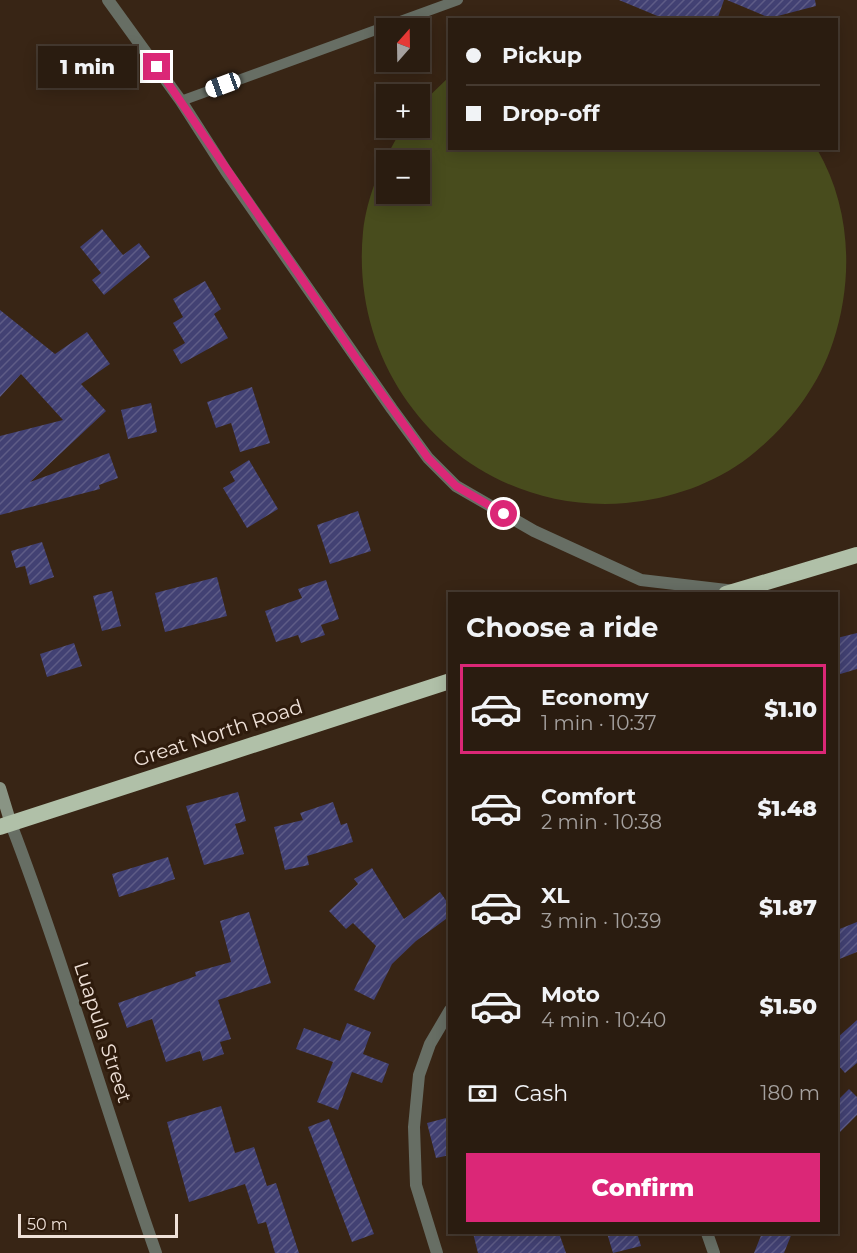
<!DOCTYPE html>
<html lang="en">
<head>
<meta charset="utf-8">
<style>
  :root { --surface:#2a1c10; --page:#36291e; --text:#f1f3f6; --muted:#a5a19f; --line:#463a30; --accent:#db2777 }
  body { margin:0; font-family:Montserrat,sans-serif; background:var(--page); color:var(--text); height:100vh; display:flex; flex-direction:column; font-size:22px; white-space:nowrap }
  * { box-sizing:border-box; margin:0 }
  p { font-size:20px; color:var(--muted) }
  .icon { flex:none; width:33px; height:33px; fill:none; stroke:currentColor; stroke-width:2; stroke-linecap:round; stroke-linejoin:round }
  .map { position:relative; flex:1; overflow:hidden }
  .side { position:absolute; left:448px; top:592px; width:390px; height:642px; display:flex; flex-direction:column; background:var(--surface); border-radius:0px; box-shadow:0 3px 15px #0003,0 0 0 2px var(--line) }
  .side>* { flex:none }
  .banner { position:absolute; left:448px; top:18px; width:390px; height:132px; border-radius:0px; box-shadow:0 3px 15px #0003,0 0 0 2px var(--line); display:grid; align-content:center; height:132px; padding:0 18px; background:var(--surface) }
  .needle { width:39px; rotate:20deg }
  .fabs { position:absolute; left:376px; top:18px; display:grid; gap:12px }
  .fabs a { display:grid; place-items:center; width:54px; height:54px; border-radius:0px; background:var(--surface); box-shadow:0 3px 15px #0003,0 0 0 2px var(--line); font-size:30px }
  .scale { position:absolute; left:18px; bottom:15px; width:160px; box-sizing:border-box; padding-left:6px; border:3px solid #efe1d8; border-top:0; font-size:16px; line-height:21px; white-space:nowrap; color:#efe1d8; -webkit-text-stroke:4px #2e1b0c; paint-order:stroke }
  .end { position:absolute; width:27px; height:27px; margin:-14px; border:8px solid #db2777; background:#fff; box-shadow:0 0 0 3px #fff }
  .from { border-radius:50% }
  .bubble { position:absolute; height:42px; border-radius:0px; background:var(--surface); box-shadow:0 3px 15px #0003,0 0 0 2px var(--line); font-size:20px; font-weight:800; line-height:42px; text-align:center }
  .car { position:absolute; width:18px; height:36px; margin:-18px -9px; border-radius:8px; box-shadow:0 0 4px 2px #0007; background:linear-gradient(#fff 24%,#345 0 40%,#fff 0 76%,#345 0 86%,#fff 0) }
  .banner b { display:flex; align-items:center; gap:21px; height:57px; font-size:22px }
  .banner b+b { border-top:2px solid var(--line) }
  .banner i { width:15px; height:15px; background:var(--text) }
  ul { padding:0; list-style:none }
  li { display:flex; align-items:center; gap:18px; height:90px; margin:0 12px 9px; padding:0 6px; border:3px solid transparent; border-radius:0px }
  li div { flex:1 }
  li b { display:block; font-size:22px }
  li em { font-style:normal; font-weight:800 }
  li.on { border-color:var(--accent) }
  li>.icon { width:54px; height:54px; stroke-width:1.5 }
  h2 { padding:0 18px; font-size:27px; line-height:72px }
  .pay { display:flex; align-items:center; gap:15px; height:66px; padding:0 18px; font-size:22px }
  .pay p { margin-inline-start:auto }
  .action { display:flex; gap:12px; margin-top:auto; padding:12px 18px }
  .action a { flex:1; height:69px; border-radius:0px; background:var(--accent); color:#fff; font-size:24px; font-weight:800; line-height:69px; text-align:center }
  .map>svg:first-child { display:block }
</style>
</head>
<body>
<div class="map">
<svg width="857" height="1253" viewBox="0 0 857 1253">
  <defs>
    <pattern id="building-hatch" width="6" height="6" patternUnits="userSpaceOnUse" patternTransform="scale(1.5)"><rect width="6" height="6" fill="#424173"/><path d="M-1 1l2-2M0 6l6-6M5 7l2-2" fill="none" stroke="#5e5c86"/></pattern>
  </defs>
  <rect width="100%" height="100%" fill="#382515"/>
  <path fill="#484c1d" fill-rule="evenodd" d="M450 76V148L817 149C851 207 854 279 833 342 818 388 787 427 749 457 714 484 670 499 626 503 471 516 348 385 363 232 367 195 383 159 403 128H420V105ZM387 160H420V194H387Z"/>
  <path fill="url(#building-hatch)" d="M619 0H724L717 20H667Z
    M727 0H815L816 6 770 18Z
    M102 229 123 255 139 243 150 257 104 295 92 280 101 273 80 247Z
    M205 281 221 309 214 314 228 338 181 364 173 350 185 343 173 323 183 317 173 299Z
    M0 310 55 354 87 332 110 364 81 384 106 411 30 482 109 453 118 478 99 485 100 489 0 515V436L63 420 21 374 0 397Z
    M252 387 270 443 240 452 231 423 216 428 207 402Z
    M151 403 157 432 128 439 121 410Z
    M249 460 278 509 247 528 223 488 235 481 230 472Z
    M358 511 371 551 330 564 317 525Z
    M42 542 54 577 30 585 25 566 16 568 11 551Z
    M217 577 227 616 165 632 155 593Z
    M326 580 339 619 321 625 325 635 301 643 298 635 276 642 265 611 302 598 298 589Z
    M112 591 121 626 102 631 93 596Z
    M857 633V669L837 675V638Z
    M74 643 82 666 47 677 40 654Z
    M238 792 246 821 235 824 244 854 204 865 186 806Z
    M333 802 341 825 347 823 353 842 307 856 309 865 285 870 274 827 303 820 300 813Z
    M168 857 175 879 119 897 112 874Z
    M372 868 404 919 440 892 450 906V916L416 941 392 964 374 1000 354 990 376 946 353 923 346 929 329 911 358 884 354 879Z
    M249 912 271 983 218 1000 231 1039 220 1042 224 1054 203 1061 200 1051 166 1062 152 1019 127 1028 118 1003 196 976 195 972 231 962 220 921Z
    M857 922V952L837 960V930Z
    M857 1020V1063L845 1073 837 1064V1038Z
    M347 1023 371 1032 363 1054 389 1064 382 1083 352 1072 338 1110 317 1102 333 1062 296 1049 304 1028 340 1041Z
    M849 1089 857 1097V1115L837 1135V1101Z
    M221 1106 235 1153 254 1147 267 1186 276 1183 299 1253H275L266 1222 258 1224 245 1184 189 1202 167 1122Z
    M450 1117V1155L436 1158 427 1123Z
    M329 1119 374 1234 352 1242 308 1127Z
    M473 1233H559L566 1253H478Z
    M607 1233H637L641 1246 613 1253Z
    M762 1233H792L784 1253H754Z"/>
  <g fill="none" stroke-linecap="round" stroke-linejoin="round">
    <path stroke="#676e64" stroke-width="10" d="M181 101 458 0"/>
    <path stroke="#676e64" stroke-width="12" d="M108 0 181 101 226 171 392 409 428 458 456 486 534 531 641 580 735 591
      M707 1233 714 1253
      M437 1253 416 1185 414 1127 419 1075 430 1044 450 1010"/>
    <path stroke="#676e64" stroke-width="12" d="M11 824C65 965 106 1111 156 1253"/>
    <path stroke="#899484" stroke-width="12" d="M0 788 11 824"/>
    <path stroke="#b0c0a8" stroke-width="16" d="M726 594 857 555
      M0 827 450 681"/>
  </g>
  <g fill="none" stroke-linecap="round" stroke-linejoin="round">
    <path stroke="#db2777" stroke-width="8" d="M157 67 356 358 428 458 456 486 504 514"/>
  </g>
  <g text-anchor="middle" stroke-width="6" stroke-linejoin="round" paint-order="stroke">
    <g font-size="20" fill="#efe1d8" stroke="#2e1b0c">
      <text transform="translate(218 733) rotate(-18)" y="7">Great North Road</text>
      <text transform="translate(103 1032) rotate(72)" y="7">Luapula Street</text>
    </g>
  </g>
</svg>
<div class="fabs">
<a><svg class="needle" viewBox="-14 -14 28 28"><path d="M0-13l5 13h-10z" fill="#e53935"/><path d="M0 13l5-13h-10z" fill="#a5a19f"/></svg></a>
<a>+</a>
<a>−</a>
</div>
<div class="scale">50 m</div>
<i class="end from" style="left:504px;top:514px"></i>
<i class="end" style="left:157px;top:67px"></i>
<div class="bubble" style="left:38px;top:46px;width:99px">1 min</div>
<i class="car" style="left:223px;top:85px;rotate:250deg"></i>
<div class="banner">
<b><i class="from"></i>Pickup</b>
<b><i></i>Drop-off</b>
</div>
<section class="side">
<h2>Choose a ride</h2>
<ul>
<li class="on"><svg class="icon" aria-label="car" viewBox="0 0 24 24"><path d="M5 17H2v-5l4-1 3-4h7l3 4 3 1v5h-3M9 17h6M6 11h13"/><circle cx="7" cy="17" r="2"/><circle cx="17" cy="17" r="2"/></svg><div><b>Economy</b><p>1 min · 10:37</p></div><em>$1.10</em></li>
<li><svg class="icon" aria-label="car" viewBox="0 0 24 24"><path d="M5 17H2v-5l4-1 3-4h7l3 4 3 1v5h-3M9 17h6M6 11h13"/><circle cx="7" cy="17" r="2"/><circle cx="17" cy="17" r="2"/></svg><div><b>Comfort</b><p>2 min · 10:38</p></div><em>$1.48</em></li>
<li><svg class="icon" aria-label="car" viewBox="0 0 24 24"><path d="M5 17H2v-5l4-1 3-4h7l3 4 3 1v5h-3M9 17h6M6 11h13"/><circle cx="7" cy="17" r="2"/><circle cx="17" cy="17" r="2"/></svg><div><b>XL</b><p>3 min · 10:39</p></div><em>$1.87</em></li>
<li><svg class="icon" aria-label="car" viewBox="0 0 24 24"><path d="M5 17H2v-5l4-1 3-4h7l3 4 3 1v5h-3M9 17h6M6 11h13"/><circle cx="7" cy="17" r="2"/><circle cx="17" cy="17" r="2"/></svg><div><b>Moto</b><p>4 min · 10:40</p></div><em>$1.50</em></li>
</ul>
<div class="pay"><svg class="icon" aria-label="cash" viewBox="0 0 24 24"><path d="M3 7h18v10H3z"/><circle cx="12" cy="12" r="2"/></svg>Cash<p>180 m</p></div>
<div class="action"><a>Confirm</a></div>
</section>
</div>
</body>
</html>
